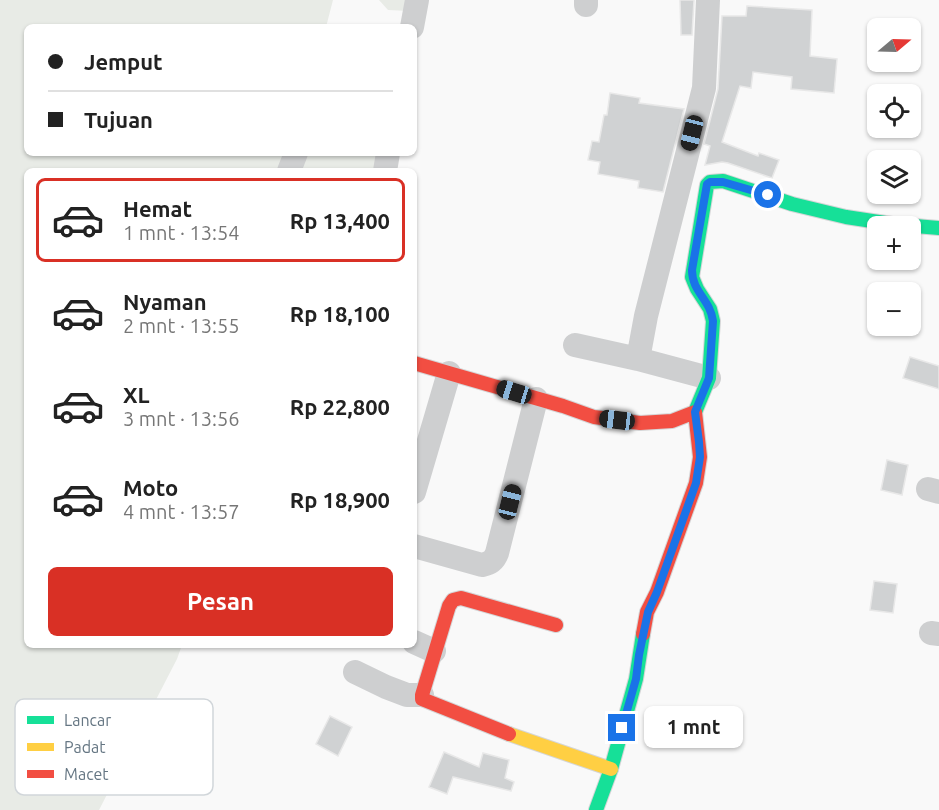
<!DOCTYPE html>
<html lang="id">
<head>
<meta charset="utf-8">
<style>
  :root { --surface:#fff; --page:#f6f6f6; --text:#222; --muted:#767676; --line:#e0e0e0; --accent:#d93025 }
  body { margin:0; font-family:Ubuntu,sans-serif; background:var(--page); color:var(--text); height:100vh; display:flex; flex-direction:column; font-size:22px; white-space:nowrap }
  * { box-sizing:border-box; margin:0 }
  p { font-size:20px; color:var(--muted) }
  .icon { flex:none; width:33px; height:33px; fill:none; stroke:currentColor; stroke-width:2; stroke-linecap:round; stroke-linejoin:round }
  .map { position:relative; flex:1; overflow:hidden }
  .panel { position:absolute; left:24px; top:168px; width:393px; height:480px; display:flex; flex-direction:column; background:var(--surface); border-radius:9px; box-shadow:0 2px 4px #0004 }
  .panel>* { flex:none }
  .banner { position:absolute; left:24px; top:24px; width:393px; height:132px; border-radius:9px; box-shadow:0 2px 4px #0004; display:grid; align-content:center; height:132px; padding:0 24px; background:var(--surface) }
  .needle { width:39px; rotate:71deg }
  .tools { position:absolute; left:867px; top:18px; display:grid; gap:12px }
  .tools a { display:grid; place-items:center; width:54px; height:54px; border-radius:9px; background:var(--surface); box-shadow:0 2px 4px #0004; font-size:30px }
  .end { position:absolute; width:27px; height:27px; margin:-14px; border:8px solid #1a73e8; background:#fff; box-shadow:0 0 0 3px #fff }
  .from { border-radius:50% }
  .bubble { position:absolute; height:42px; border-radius:9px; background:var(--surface); box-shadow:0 2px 4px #0004; font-size:20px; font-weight:700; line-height:42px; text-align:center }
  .car { position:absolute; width:18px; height:36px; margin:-18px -9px; border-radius:8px; box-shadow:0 0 4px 2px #0007; background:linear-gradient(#222 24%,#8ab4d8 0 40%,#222 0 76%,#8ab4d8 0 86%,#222 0) }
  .banner b { display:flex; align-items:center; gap:21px; height:57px; font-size:22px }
  .banner b+b { border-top:2px solid var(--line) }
  .banner i { width:15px; height:15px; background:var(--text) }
  ul { padding:10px 0 0; list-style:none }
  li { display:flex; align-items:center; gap:18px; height:84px; margin:0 12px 9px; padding:0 12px; border:3px solid transparent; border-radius:9px }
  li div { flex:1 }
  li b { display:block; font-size:22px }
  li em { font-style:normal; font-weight:700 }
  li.selected { border-color:var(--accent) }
  li>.icon { width:54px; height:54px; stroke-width:1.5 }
  .cta { display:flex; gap:12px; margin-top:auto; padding:12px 24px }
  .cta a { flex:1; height:69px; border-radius:9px; background:var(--accent); color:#fff; font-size:24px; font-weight:700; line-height:69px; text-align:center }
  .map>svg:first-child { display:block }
</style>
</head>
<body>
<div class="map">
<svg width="939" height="810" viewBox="0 0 939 810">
  <rect width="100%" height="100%" fill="#f9f9f9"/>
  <path fill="#e8ebe6" d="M0 0H333L326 27H27V153H380L377 171H27V645H182L177 659 99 810H0Z
    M379 0H411L409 11 388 10Z"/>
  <path fill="#d0d2d3" stroke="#e8e8e8" stroke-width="1.5" d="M680 0H694L692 35H681Z
    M747 6 812 10 810 56 837 59 834 93 791 89 792 77 753 72 751 88 740 86 722 142 758 156 759 153 779 160 772 178 728 163 722 162 705 165 710 146 704 144 718 89 722 16H746Z
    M610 93 640 98 639 103 684 109 663 192 638 188 639 181 598 174 600 162 588 160 592 141 599 142 604 115H607Z
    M910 357 939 366V389L903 378Z
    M887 460 908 465 902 495 881 490Z
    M874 581 897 584 893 613 870 610Z
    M330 716 352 727 338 756 316 744Z
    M444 752 479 767 483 753 509 760 505 778 514 782 511 791 453 777 447 794 429 787Z"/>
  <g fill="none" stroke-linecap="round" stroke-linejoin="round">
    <g stroke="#d5d6d7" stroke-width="16">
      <path id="fast" d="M695 412 709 378 713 321 710 309 697 289 692 277 707 185 710 182 723 181 792 204 846 217 892 224 939 228
        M596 810 611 769 636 679 643 634"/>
    </g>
    <g stroke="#d5d6d7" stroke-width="16">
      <path id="slow" d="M509 734 611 769"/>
    </g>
    <g stroke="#d5d6d7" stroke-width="16">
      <path id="jam" d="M414 363 563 406 594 417 640 423 672 421 695 412 700 457 696 483 657 592 647 612 643 634
        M509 734 422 699V695L449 606 453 600 461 598 556 625"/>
    </g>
    <path stroke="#cecfd0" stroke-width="24" d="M586 5V0
      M412 27 417 0
      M289 171 296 153
      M385 171 388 153
      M575 345 638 359 709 378
      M638 359 646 316 704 88 708 0
      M928 489 939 492
      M414 492 449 373
      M414 546 482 565C490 563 494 561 497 553L536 399
      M931 633 939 634
      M414 642 434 651
      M355 672 386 687 407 695H422"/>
    <use href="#fast" stroke="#16e098" stroke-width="14"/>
    <use href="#slow" stroke="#ffcf43" stroke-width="14"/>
    <use href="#jam" stroke="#f24e42" stroke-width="14"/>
  </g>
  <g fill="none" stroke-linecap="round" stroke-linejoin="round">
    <path stroke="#1a73e8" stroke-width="8" d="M622 728 636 679 639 655 648 612 657 592 696 483 700 457 699 442 695 412 709 378 713 321C710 299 692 292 692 270L707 184 710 182H723L768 195"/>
  </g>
  <rect x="15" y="699" width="198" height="96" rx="9" fill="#fff" stroke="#d1d6da" stroke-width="1.5"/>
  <rect x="27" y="716" width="27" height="8" fill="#16e098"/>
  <rect x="27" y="743" width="27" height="8" fill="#ffcf43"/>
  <rect x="27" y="770" width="27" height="8" fill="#f24e42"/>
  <g font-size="16" fill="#657683">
    <text x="64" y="726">Lancar</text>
    <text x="64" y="753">Padat</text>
    <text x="64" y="780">Macet</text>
  </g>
</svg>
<div class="tools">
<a><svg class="needle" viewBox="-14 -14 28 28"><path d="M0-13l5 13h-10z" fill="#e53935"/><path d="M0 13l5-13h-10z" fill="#767676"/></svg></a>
<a><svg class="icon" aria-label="locate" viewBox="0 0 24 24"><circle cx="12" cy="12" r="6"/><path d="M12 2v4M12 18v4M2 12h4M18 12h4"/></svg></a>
<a><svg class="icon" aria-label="layers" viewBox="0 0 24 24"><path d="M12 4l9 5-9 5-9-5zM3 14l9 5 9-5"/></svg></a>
<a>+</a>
<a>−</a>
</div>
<i class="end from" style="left:768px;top:195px"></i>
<i class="end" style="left:622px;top:728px"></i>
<div class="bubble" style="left:644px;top:706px;width:99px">1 mnt</div>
<i class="car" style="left:692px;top:133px;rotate:194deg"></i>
<i class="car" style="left:514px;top:392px;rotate:287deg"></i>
<i class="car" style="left:617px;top:420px;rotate:277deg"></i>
<i class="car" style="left:510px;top:502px;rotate:14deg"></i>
<div class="banner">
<b><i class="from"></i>Jemput</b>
<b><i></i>Tujuan</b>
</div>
<section class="panel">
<ul>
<li class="selected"><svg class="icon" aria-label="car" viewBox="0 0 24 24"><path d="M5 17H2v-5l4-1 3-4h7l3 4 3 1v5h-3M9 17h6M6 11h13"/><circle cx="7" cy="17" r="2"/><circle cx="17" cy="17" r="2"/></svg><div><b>Hemat</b><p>1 mnt · 13:54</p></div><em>Rp 13,400</em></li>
<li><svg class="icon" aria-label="car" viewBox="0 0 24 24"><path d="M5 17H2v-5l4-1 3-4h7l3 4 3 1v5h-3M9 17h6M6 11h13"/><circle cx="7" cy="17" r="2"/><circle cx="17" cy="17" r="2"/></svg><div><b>Nyaman</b><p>2 mnt · 13:55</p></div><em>Rp 18,100</em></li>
<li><svg class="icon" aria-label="car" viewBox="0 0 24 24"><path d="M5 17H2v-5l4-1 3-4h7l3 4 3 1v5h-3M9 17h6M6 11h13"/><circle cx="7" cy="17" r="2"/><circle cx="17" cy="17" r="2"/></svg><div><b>XL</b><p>3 mnt · 13:56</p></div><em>Rp 22,800</em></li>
<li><svg class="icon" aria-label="car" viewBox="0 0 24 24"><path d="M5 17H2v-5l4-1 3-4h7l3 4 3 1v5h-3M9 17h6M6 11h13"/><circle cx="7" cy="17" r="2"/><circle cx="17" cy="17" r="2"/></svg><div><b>Moto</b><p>4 mnt · 13:57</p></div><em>Rp 18,900</em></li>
</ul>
<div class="cta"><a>Pesan</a></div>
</section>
</div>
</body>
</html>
